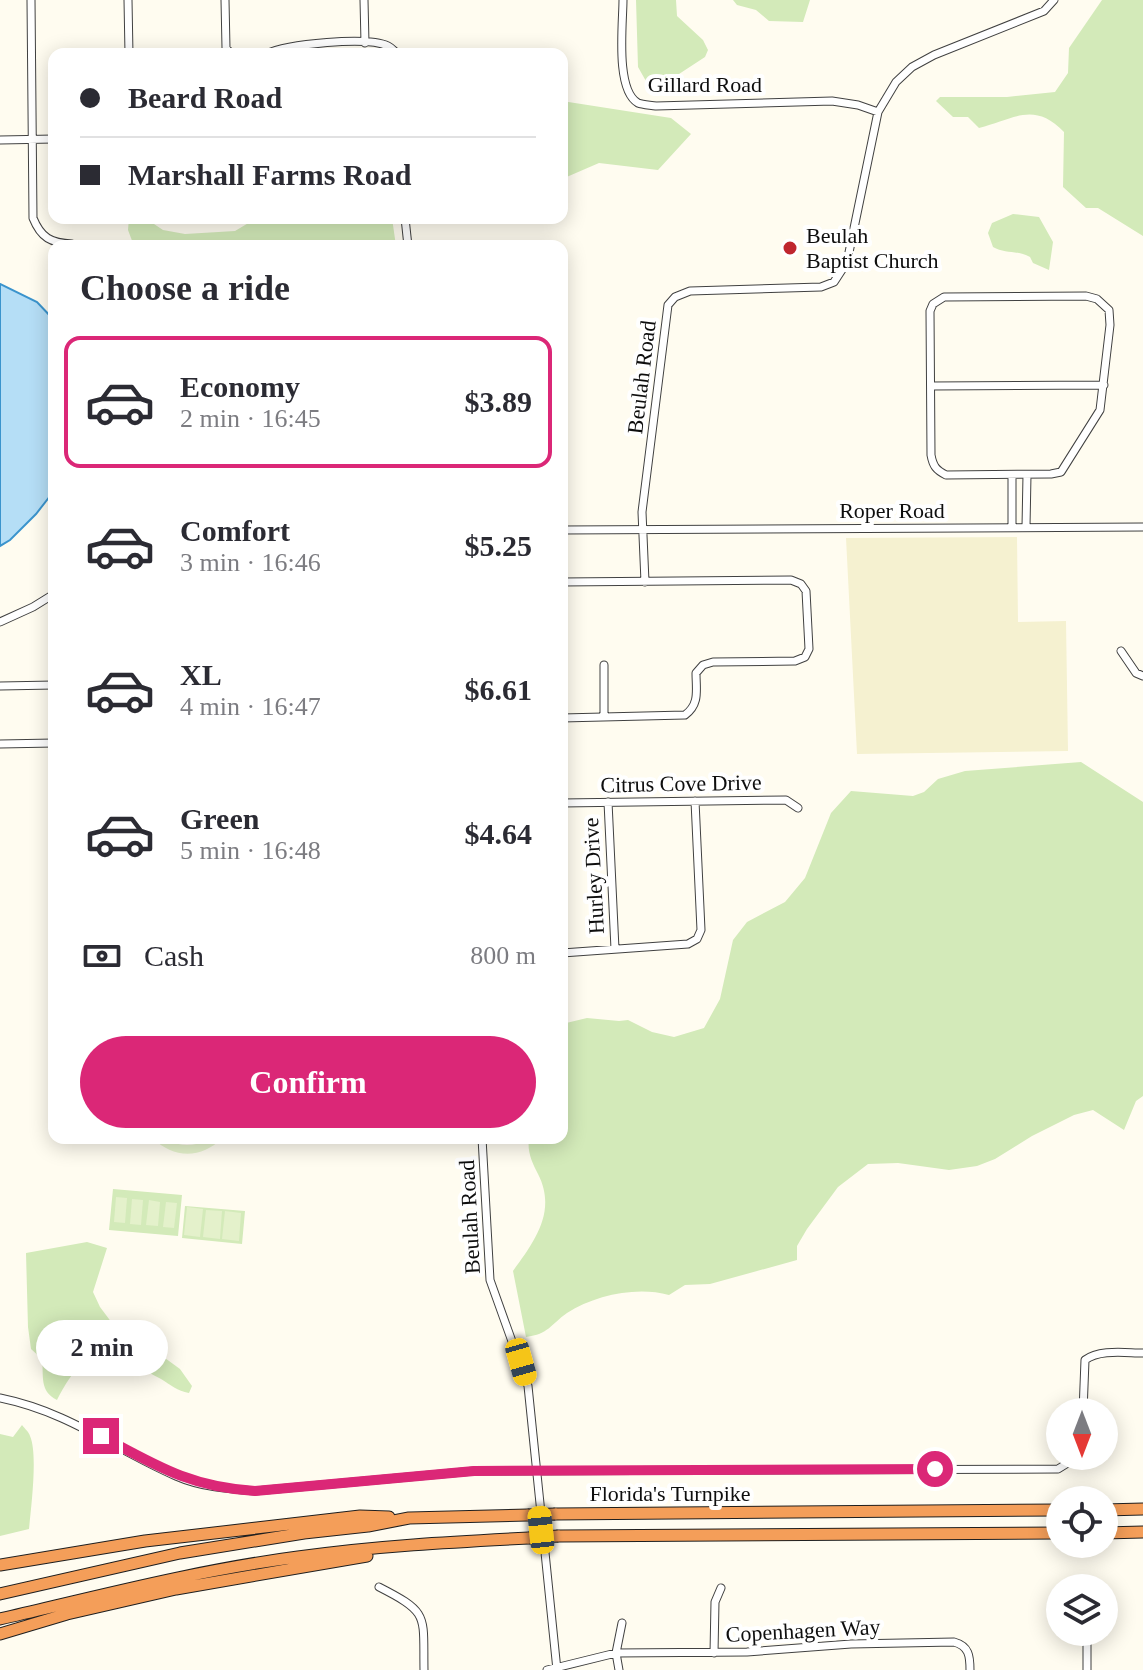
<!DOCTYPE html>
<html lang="en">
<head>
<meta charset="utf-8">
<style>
  :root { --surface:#fff; --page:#f2f2f3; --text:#2b2b33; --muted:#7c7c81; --line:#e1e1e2; --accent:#db2777 }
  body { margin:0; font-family:Georgia,serif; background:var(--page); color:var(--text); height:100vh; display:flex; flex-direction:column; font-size:30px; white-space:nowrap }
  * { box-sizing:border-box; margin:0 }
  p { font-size:26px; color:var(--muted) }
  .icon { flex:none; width:44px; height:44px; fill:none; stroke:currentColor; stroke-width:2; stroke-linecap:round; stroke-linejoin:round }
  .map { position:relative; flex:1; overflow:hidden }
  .details { position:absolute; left:48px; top:240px; width:520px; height:904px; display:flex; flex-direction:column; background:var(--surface); border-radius:16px; box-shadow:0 4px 20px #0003 }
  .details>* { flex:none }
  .banner { position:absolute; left:48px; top:48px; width:520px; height:176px; border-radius:16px; box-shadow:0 4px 20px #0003; display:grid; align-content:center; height:176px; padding:0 32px; background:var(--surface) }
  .needle { width:52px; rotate:180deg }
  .buttons { position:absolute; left:1046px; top:1398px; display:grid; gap:16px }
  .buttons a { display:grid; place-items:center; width:72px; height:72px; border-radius:50%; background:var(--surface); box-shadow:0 4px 20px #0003; font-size:40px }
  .end { position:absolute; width:36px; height:36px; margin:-18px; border:10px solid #db2777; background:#fff; box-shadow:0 0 0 4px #fff }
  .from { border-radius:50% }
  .bubble { position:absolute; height:56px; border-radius:28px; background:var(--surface); box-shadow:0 4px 20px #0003; font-size:26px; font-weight:600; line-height:56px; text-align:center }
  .car { position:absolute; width:24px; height:48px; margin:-24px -12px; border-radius:10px; box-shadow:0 0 6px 2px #0007; background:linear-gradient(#f5c518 24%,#345 0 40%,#f5c518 0 76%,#345 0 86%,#f5c518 0) }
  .banner b { display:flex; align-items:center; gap:28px; height:76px; font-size:30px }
  .banner b+b { border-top:2px solid var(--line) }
  .banner i { width:20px; height:20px; background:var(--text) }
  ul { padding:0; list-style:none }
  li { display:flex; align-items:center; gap:24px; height:132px; margin:0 16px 12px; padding:0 16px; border:4px solid transparent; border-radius:16px }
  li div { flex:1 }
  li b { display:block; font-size:30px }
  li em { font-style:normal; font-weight:600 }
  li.on { border-color:var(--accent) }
  li>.icon { width:72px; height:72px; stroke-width:1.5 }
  h2 { padding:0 32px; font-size:36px; line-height:96px }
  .pay { display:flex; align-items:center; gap:20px; height:88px; padding:0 32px; font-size:30px }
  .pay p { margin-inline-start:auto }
  .button { display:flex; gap:16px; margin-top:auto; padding:16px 32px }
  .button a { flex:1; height:92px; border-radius:48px; background:var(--accent); color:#fff; font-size:32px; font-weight:600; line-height:92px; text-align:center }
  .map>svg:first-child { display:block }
</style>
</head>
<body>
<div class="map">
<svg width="1143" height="1670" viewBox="0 0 1143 1670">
  <rect width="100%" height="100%" fill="#fffcf0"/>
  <path fill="#f5f1d0" d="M1017 537 1018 622 1066 621 1068 751 857 754 846 538Z"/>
  <path fill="#d3eab9" d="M636 0H676L677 16 703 40 708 50 705 57 679 74 677 84 664 94 651 90 638 67Z
    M733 0H810L803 22 769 21 756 10 737 5Z
    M1102 0H1143V236L1098 208H1086L1063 187 1064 132C1034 101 1014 119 979 128L968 117H953L936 101 940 97H1007L1055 92 1068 73 1069 48Z
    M562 101 671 118 691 134 658 170 599 163 562 179Z
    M1013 214 1039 217 1053 242 1049 270 1033 263 1030 257C1018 250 1005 254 993 247L988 233 992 223Z
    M129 218H145L163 230 185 234 235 231 257 218H392L396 246H134L128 230Z
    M1081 762 1143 802V1096L1136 1101 1124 1130 1093 1110 1074 1115 1032 1136 995 1159 977 1166 949 1170 898 1163 868 1164 838 1187 807 1229 797 1246V1260L710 1284 685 1285 669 1295C637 1286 595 1295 567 1313 550 1325 549 1334 526 1337L513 1271C535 1241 557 1211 538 1174 532 1162 527 1152 529 1138H562V1024L587 1018 619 1021 628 1020 652 1032 674 1037 704 1028 720 999 733 940 747 922 785 902 805 878 831 813 851 791 913 796 924 792 938 779 965 771Z
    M113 1189 182 1195 178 1236 109 1230Z
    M185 1206 245 1211 242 1244 182 1238Z
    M87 1242 107 1248 93 1292 100 1307 121 1335 158 1353 180 1369 192 1386 189 1393C177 1391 171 1385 161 1379 144 1370 108 1352 88 1361 74 1367 64 1387 57 1400 39 1391 44 1376 42 1359L31 1349 28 1327 26 1253Z
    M22 1425C25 1429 29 1432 30 1436 38 1454 31 1508 29 1529L0 1536V1434L13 1437Z"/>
  <path fill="#e4f1cb" d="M153 1138C166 1138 175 1145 187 1145 200 1145 209 1138 222 1138 202 1159 173 1159 153 1138Z
    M116 1197 127 1198 125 1223 114 1222Z
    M132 1199 143 1200 141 1225 130 1224Z
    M149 1200 160 1202 158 1226 146 1225Z
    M166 1202 177 1203 174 1228 163 1227Z
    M187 1207 203 1209 200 1237 184 1235Z
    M206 1210 222 1211 220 1239 203 1237Z
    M225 1211 241 1213 239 1241 222 1239Z"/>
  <path fill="#b5def6" stroke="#3b94cd" stroke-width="2" d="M0 284 37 302 54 320V491L36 514 10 540 0 546Z"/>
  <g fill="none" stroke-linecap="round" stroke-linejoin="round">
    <g stroke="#414141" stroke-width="9">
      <path id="minor" d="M31 0 33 218C41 238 51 243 72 244
        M128 0 129 54
        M225 0 226 48 231 54
        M364 0 365 43
        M623 0C623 23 615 90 638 103 643 105 651 105 656 106L832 101 858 105 878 112
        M266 54C287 44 367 36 388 46 392 48 394 51 398 54
        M0 140 54 139
        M405 218 408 246
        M1086 296 1097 299 1109 310 1110 325 1100 410 1061 472 1051 474 946 475C936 470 933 466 931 455L930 311 933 304 944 297Z
        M931 386 1104 385
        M1012 527V475
        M1026 527 1027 475
        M562 530 1143 527
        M562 582 791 580 801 584 806 591 809 649 805 657 795 661 713 662 703 665 696 673C696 690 700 704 685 715L562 718
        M645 582 642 512 668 305 675 297 690 291 821 287 834 282 847 262 878 112 896 82 912 67 934 55 1044 11 1054 0
        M0 622 33 607 54 594
        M1121 651 1136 673 1143 676
        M0 686 54 685
        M604 717V665
        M0 744 54 743
        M608 802 615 949
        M562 803 786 800 798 808
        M562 953 688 944 697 939 701 930 695 801
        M482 1138 490 1280 528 1386 557 1670
        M0 1398C69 1412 114 1449 176 1476 201 1487 228 1489 255 1491L474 1471 1058 1469 1079 1456
        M1083 1412 1085 1360C1100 1349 1125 1353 1143 1353
        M379 1587C430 1613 423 1615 424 1670
        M1087 1632V1670
        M714 1653 715 1602 721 1588
        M547 1670 616 1653 747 1652 851 1644 954 1642C969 1646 970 1656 970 1670
        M619 1670 616 1653 622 1623"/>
    </g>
    <g stroke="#1f1f1f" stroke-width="13">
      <path id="highway" d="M1104 1510 1143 1509
        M555 1514 1060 1510
        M1104 1533 1143 1532
        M558 1536 1060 1533
        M0 1565 145 1541 360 1516 389 1517
        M0 1594 180 1553 304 1533 368 1526 409 1518 528 1515
        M0 1619C99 1596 198 1570 298 1557 375 1546 452 1542 529 1538
        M0 1634 67 1614 176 1589 367 1556"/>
    </g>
    <use href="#minor" stroke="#fff" stroke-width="7"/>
    <use href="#highway" stroke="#f49e59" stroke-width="11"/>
    <g stroke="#1f1f1f" stroke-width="13" stroke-linecap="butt">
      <path id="highway-bridge" d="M528 1515 555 1514
        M529 1538 558 1536"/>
    </g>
    <use href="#highway-bridge" stroke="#f49e59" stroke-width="11"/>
  </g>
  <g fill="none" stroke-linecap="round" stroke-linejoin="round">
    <path stroke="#db2777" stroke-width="10" d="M101 1436C157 1466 190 1487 255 1491L474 1471 935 1469"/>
  </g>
  <circle fill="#bf262e" stroke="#fff" stroke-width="3" cx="790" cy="248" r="8"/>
  <g text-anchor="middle" stroke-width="8" stroke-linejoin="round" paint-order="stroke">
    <g font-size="22" fill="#0e0e0e" stroke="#fff">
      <text x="705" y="92">Gillard Road</text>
      <text transform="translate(641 377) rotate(-83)" y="8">Beulah Road</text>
      <text x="892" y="518">Roper Road</text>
      <text transform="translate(681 783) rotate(-1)" y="8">Citrus Cove Drive</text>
      <text transform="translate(593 876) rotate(-93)" y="8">Hurley Drive</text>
      <text transform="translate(469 1217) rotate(-93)" y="8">Beulah Road</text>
      <text x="670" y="1501">Florida's Turnpike</text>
      <text transform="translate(803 1630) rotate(-3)" y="8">Copenhagen Way</text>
    </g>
    <g font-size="22" fill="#0e0e0e" stroke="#fff" text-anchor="start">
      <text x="806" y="243">Beulah<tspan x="806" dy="25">Baptist Church</tspan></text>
    </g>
  </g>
</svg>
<div class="buttons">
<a><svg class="needle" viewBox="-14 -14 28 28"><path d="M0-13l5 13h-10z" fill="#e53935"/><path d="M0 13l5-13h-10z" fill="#7c7c81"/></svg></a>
<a><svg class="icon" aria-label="locate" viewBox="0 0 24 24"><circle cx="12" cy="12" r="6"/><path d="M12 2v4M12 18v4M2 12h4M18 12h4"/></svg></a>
<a><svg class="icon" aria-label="layers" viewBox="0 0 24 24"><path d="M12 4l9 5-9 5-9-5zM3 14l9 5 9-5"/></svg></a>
</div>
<i class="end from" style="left:935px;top:1469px"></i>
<i class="end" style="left:101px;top:1436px"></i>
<div class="bubble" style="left:36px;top:1320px;width:132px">2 min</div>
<i class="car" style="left:521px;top:1362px;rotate:164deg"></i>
<i class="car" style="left:541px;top:1530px;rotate:354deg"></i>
<div class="banner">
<b><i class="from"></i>Beard Road</b>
<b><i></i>Marshall Farms Road</b>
</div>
<section class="details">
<h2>Choose a ride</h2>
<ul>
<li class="on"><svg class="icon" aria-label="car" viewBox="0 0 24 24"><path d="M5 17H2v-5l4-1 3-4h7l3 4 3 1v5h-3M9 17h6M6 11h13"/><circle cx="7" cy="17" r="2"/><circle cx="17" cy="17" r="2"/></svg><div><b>Economy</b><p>2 min · 16:45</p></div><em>$3.89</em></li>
<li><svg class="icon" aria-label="car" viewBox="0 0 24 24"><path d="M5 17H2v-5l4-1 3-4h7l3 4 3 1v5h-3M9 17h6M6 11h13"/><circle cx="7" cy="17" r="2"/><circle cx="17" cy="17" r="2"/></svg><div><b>Comfort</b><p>3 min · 16:46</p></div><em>$5.25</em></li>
<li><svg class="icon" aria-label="car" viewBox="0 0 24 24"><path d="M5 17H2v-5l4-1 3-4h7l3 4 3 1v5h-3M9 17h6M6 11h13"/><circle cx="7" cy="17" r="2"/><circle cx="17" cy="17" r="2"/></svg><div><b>XL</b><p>4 min · 16:47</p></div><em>$6.61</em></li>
<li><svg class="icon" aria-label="car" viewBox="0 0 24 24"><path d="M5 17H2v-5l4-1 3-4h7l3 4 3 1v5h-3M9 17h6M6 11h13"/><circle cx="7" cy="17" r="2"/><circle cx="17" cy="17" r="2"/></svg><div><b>Green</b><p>5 min · 16:48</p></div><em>$4.64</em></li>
</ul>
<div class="pay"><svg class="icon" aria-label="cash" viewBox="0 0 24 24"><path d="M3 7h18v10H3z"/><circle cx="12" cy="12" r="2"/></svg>Cash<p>800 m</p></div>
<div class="button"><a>Confirm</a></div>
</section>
</div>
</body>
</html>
